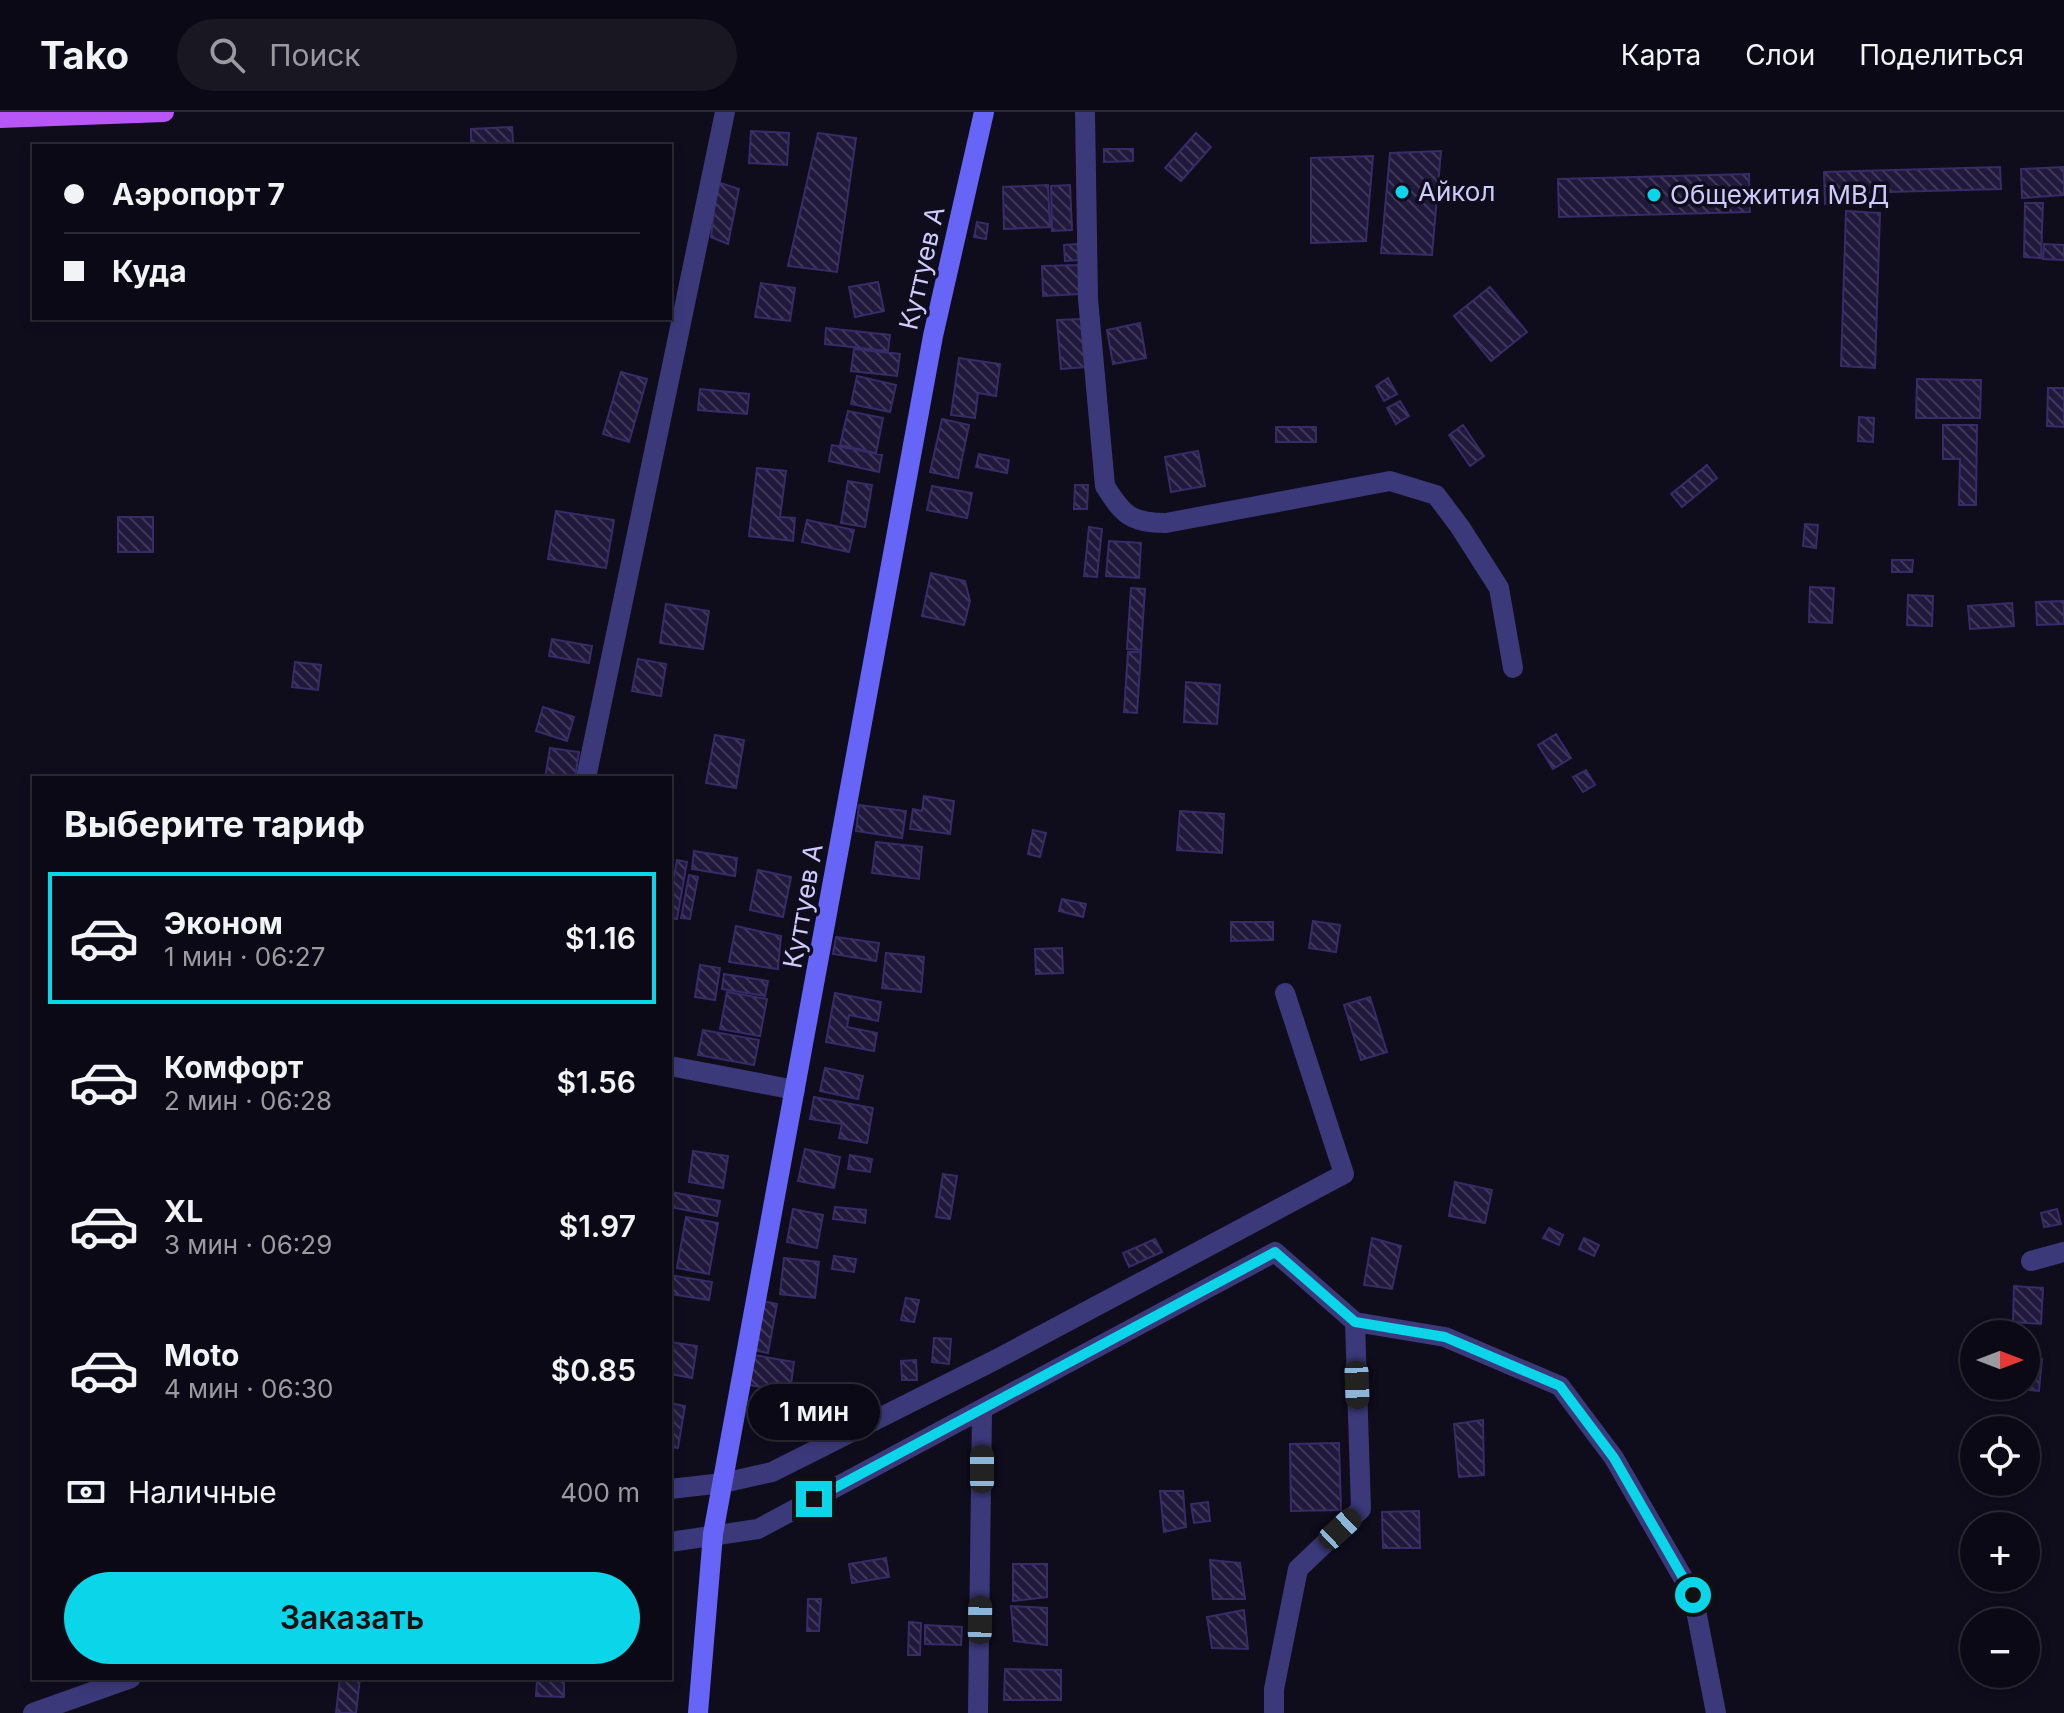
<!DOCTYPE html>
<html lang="ru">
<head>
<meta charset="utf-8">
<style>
  :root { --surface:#0b0915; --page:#191722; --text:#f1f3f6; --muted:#9a9aa0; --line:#2b2a34; --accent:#0ad5e9 }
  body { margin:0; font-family:Inter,sans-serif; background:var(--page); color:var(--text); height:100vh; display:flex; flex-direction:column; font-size:30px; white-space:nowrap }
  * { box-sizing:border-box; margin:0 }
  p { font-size:26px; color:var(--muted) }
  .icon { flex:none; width:44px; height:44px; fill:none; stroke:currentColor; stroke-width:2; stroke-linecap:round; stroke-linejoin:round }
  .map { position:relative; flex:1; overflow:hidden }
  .side { position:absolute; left:32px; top:664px; width:640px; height:904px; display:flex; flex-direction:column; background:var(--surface); border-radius:0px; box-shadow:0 4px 12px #0003,0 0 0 2px var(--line) }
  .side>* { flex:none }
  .banner { position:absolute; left:32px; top:32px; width:640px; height:176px; border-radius:0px; box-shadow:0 4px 12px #0003,0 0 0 2px var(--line); display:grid; align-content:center; height:176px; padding:0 32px; background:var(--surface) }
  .needle { width:52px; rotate:90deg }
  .fabs { position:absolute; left:1960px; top:1208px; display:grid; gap:16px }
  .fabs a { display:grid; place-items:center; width:80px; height:80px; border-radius:50%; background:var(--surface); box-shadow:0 4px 12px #0003,0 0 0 2px var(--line); font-size:40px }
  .end { position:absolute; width:36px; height:36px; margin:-18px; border:10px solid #0ad5e9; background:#111; box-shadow:0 0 0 4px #111 }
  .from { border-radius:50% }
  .bubble { position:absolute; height:56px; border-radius:28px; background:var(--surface); box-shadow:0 4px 12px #0003,0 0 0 2px var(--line); font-size:26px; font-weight:600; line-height:56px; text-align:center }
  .car { position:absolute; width:24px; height:48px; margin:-24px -12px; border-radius:10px; box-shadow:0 0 6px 2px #0007; background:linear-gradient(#222 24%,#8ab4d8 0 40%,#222 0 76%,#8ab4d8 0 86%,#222 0) }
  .banner b { display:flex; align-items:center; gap:28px; height:76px; font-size:30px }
  .banner b+b { border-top:2px solid var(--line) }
  .banner i { width:20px; height:20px; background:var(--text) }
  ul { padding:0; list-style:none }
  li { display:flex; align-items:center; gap:24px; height:132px; margin:0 16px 12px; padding:0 16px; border:4px solid transparent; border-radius:0px }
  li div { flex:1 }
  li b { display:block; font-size:30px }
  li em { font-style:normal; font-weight:600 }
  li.current { border-color:var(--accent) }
  li>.icon { width:72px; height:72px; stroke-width:1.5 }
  h2 { padding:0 32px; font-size:36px; line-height:96px }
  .pay { display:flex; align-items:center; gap:20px; height:88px; padding:0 32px; font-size:30px }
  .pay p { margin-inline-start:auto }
  .action { display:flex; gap:16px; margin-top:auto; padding:16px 32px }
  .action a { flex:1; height:92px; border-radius:48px; background:var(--accent); color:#111; font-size:32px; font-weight:600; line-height:92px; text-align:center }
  header { display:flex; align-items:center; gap:48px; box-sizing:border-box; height:112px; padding:0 40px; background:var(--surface); border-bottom:2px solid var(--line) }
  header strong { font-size:38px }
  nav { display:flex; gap:44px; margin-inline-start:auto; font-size:28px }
  .search { width:560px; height:72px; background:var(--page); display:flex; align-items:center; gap:20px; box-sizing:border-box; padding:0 28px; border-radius:44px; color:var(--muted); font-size:30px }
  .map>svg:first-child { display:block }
</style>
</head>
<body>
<header>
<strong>Tako</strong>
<div class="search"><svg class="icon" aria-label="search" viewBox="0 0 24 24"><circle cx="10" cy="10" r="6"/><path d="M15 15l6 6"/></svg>Поиск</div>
<nav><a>Карта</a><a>Слои</a><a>Поделиться</a></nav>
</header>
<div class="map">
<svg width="2064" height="1601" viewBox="0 0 2064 1601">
  <defs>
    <pattern id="building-back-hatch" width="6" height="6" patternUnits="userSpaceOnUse" patternTransform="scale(2)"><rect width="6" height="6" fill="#20193c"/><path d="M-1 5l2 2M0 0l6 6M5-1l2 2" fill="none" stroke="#3f3959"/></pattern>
  </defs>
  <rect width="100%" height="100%" fill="#0f0c1c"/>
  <path fill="url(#building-back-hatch)" stroke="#372c67" stroke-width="2" d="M512 15 513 30 471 32V17Z
    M751 19 789 21 787 53 749 51Z
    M818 21 856 26 837 160 788 154Z
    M1196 21 1211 35 1181 69 1165 56Z
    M1104 37H1133V49L1104 50Z
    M1441 39 1432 143 1381 141 1390 41Z
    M1373 44 1366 129 1311 131V46Z
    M2000 55 2001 77 1851 81 1852 91 1825 92 1824 60Z
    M2064 55V83L2022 86 2021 57Z
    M1749 62 1750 100 1559 105 1558 67Z
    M717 70 739 77 728 132 711 125Z
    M1048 73 1050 115 1004 117 1003 75Z
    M1070 73 1072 118 1052 119 1051 74Z
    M2025 91H2043L2041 146 2024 145Z
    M1846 99 1880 101 1875 256 1841 254Z
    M977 110 988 112 986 127 974 125Z
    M1077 132 1079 148 1065 149 1064 133Z
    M2044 132 2064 133V148L2043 147Z
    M1080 153 1081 182 1043 184 1042 154Z
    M878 170 884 199 855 205 849 175Z
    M761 171 795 176 790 209 755 205Z
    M1490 175 1527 220 1491 249 1454 204Z
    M1084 207 1087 255 1061 257 1057 208Z
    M1140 211 1146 246 1113 252 1107 218Z
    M826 216 890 223 888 239 825 232Z
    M854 237 900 242 897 264 851 259Z
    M959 246 1000 252 996 284 978 281 975 306 951 303Z
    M621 260 647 267 629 330 603 322Z
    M857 264 896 273 890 300 851 292Z
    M1388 266 1397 282 1384 289 1376 274Z
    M1917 267 1981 268 1980 306H1916Z
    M2048 276H2064V315L2047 314Z
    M700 277 749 282 747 302 698 298Z
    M1400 289 1409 304 1396 312 1387 296Z
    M848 299 883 306 876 341 840 333Z
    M1859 305 1874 306 1873 330 1858 329Z
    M942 307 969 313 958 366 930 360Z
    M1463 313 1484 344 1470 354 1449 323Z
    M1943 313H1977L1976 393H1959L1960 347H1943Z
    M1276 315H1316V330H1276Z
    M832 333 882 343 879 360 829 349Z
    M1198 339 1205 374 1171 380 1165 345Z
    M979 342 1009 348 1007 361 976 355Z
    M1707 353 1717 366 1682 395 1671 382Z
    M757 356 786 359 780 405 795 406 793 429 749 424Z
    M848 369 872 373 865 415 841 411Z
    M1075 373H1088L1087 397H1074Z
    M932 374 972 381 967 406 927 398Z
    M556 399 614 408 606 456 548 447Z
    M118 405H153V440H118Z
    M807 408 854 418 849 440 802 430Z
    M1805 412 1818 413 1816 436 1803 434Z
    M1089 415 1102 417 1097 465 1084 464Z
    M1109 429 1141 431 1139 466 1106 464Z
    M1892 448H1913L1912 460H1892Z
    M931 461 965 469 970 489 964 513 922 504Z
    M1810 475 1834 476 1832 511 1809 510Z
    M1131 476 1145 477 1141 538 1127 537Z
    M1908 483 1933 484 1932 514 1907 513Z
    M2064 489V512L2037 513 2036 490Z
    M2012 491 2014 514 1970 517 1968 494Z
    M666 492 709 499 703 537 660 531Z
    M552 527 592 534 589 551 549 544Z
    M1128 540H1141L1137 601 1124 600Z
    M638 547 666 552 661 584 632 579Z
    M295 550 321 553 318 578 292 575Z
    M1186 570 1220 573 1217 612 1184 610Z
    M543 595 574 605 567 629 536 619Z
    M1556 622 1571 646 1553 657 1538 633Z
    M715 623 744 628 736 676 706 671Z
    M550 636 579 640 575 666H545Z
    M1586 658 1595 673 1583 680 1573 665Z
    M924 684 954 689 950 722 910 717 913 697 922 699Z
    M859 693 906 699 902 726 856 719Z
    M1180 699 1224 702 1222 741 1177 738Z
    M1033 718 1046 721 1040 745 1028 742Z
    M876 730 922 735 919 767 872 761Z
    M694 739 737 746 735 764 692 757Z
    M677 748 687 750 677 807 670 806V786Z
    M758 758 791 765 783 805 750 798Z
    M689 763 698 765 690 807 681 806Z
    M1062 787 1086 792 1083 805 1059 799Z
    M1313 809 1340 813 1336 840 1309 836Z
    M1231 810H1273V828L1231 829Z
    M736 814 781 824 778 857 729 850Z
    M836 825 879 831 876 849 833 842Z
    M1062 836 1063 861 1036 862 1035 837Z
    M886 841 924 845 921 880 882 876Z
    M700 853 720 856 715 888 695 885Z
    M724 862 768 869 765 884 722 877Z
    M727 880 767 887 760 924 720 917Z
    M835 881 881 890 878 909 849 903 847 915 877 921 874 939 826 930Z
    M1370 885 1387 940 1361 948 1344 893Z
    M703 918 759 928 754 953 698 943Z
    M825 956 863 964 858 987 820 979Z
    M814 985 873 996 867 1031 839 1026 842 1012 810 1007Z
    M805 1037 840 1045 834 1076 798 1069Z
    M693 1039 728 1044 723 1076 689 1070Z
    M850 1043 872 1047 870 1060 848 1057Z
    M943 1062 957 1064 950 1107 936 1105Z
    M1455 1070 1492 1078 1485 1111 1449 1104Z
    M671 1080 720 1089 717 1104 670 1095Z
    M835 1095 866 1098 865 1111 833 1107Z
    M793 1097 823 1103 817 1136 787 1130Z
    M2057 1097 2061 1112 2044 1115 2041 1101Z
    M686 1105 718 1111 709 1162 677 1156Z
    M1549 1116 1563 1123 1559 1133 1543 1126Z
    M1372 1126 1401 1134 1392 1177 1364 1173Z
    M1584 1126 1599 1133 1594 1144 1579 1137Z
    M1155 1127 1162 1140 1129 1155 1123 1141Z
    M834 1144 856 1147 854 1160 832 1157Z
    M784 1146 819 1150 815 1186 780 1182Z
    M670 1163 712 1170 709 1188 670 1182Z
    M2014 1174 2043 1176 2041 1212 2013 1210Z
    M906 1186 919 1188 914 1210 901 1208Z
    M763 1189 777 1192 768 1241 753 1238Z
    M934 1226 951 1227 949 1252 932 1250Z
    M670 1230 697 1234 692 1266 670 1262Z
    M754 1243 794 1250 790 1280 749 1273Z
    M2026 1246 2042 1247 2039 1279 2013 1276V1274H2026Z
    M916 1248 917 1268H902L901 1249Z
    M670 1291 685 1294 678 1336 670 1335Z
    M1483 1308 1484 1363 1459 1365 1454 1312Z
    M1339 1331 1341 1398 1291 1399 1290 1332Z
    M1160 1379H1183L1186 1415 1164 1420Z
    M1208 1390 1210 1409 1194 1411 1191 1392Z
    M1419 1399 1420 1436H1383L1382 1400Z
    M886 1446 889 1465 852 1471 849 1452Z
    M1210 1448 1240 1451 1245 1487H1213Z
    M1013 1452H1047V1485L1013 1489Z
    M808 1487H821L819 1519H807Z
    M1011 1494 1047 1496V1533L1014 1529Z
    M1244 1498 1248 1537 1212 1536 1207 1505Z
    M909 1510 921 1511 920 1543H908Z
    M925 1513 962 1515 961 1533 925 1532Z
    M1005 1557 1061 1558V1588H1004Z
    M340 1566H360L356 1601H336Z
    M537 1566H564V1585L536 1584Z"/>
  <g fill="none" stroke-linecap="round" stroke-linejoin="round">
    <path stroke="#3b397a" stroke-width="20" d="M1085 0 1088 187 1105 374C1123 403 1131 411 1166 411L1390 369 1436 383 1460 415 1499 476 1513 556
      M586 666 725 0
      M670 954 795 978
      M2031 1149 2064 1140
      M1355 1210 1445 1225 1560 1274 1614 1346 1693 1483 1716 1601
      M670 1377 723 1371 772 1360 997 1247 1344 1062 1285 881
      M670 1430 758 1417 1275 1140 1355 1210 1361 1397 1298 1457 1274 1577V1601
      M33 1601 131 1566
      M978 1601 982 1297"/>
    <path stroke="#6765f8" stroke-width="20" d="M698 1601 713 1422 933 224 984 0"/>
    <path stroke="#b956f8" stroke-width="20" d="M0 6 164 0"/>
  </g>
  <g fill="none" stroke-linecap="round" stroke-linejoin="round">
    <path stroke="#0ad5e9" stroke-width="10" d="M814 1387 1275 1140 1355 1210 1445 1225 1560 1274 1614 1346 1693 1483"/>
  </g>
  <g fill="#0ad5e9" stroke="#0f0c1c" stroke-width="3">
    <circle cx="1402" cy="80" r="8"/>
    <circle cx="1654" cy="83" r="8"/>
  </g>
  <g text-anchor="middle" stroke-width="7" stroke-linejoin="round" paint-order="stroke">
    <g font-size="26" fill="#cfcafd" stroke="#0f0c1c" text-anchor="start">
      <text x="1418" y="89">Айкол</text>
      <text x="1670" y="92">Общежития МВД</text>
    </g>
    <g font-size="26" fill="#cfcafd" stroke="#0f0c1c">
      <text transform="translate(922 156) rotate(-77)" y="9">Куттуев А</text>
      <text transform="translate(803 794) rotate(-80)" y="9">Куттуев А</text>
    </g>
  </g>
</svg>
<div class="fabs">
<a><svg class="needle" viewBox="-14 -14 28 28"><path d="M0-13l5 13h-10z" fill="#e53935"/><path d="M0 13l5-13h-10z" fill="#9a9aa0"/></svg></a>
<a><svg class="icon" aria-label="locate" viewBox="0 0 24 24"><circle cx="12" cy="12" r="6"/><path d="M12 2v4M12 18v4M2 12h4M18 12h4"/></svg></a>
<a>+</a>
<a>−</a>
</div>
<i class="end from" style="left:1693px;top:1483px"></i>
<i class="end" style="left:814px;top:1387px"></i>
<div class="bubble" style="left:748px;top:1272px;width:132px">1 мин</div>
<i class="car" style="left:1357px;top:1273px;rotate:178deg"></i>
<i class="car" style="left:982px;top:1357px;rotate:0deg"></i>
<i class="car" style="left:1340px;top:1417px;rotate:47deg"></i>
<i class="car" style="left:980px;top:1508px;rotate:1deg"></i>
<div class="banner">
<b><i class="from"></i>Аэропорт 7</b>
<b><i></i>Куда</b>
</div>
<section class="side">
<h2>Выберите тариф</h2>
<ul>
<li class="current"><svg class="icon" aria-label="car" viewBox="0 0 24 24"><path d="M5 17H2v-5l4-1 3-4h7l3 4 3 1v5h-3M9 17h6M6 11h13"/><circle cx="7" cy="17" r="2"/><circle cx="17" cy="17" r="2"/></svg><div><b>Эконом</b><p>1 мин · 06:27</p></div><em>$1.16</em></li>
<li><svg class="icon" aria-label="car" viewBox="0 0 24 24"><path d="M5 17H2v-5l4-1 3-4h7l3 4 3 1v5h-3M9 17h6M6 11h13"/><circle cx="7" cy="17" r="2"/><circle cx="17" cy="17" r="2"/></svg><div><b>Комфорт</b><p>2 мин · 06:28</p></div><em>$1.56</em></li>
<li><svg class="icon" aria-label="car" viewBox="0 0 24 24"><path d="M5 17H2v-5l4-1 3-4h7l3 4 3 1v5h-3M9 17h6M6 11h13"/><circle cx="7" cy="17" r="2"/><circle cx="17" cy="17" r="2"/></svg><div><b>XL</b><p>3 мин · 06:29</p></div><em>$1.97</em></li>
<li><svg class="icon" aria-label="car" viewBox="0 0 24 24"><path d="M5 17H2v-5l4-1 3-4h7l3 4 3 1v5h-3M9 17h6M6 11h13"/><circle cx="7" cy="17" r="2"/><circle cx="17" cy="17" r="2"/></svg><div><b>Moto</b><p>4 мин · 06:30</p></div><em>$0.85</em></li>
</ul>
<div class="pay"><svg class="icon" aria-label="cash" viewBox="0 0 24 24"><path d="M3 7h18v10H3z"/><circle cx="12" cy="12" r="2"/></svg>Наличные<p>400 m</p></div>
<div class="action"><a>Заказать</a></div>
</section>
</div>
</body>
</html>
